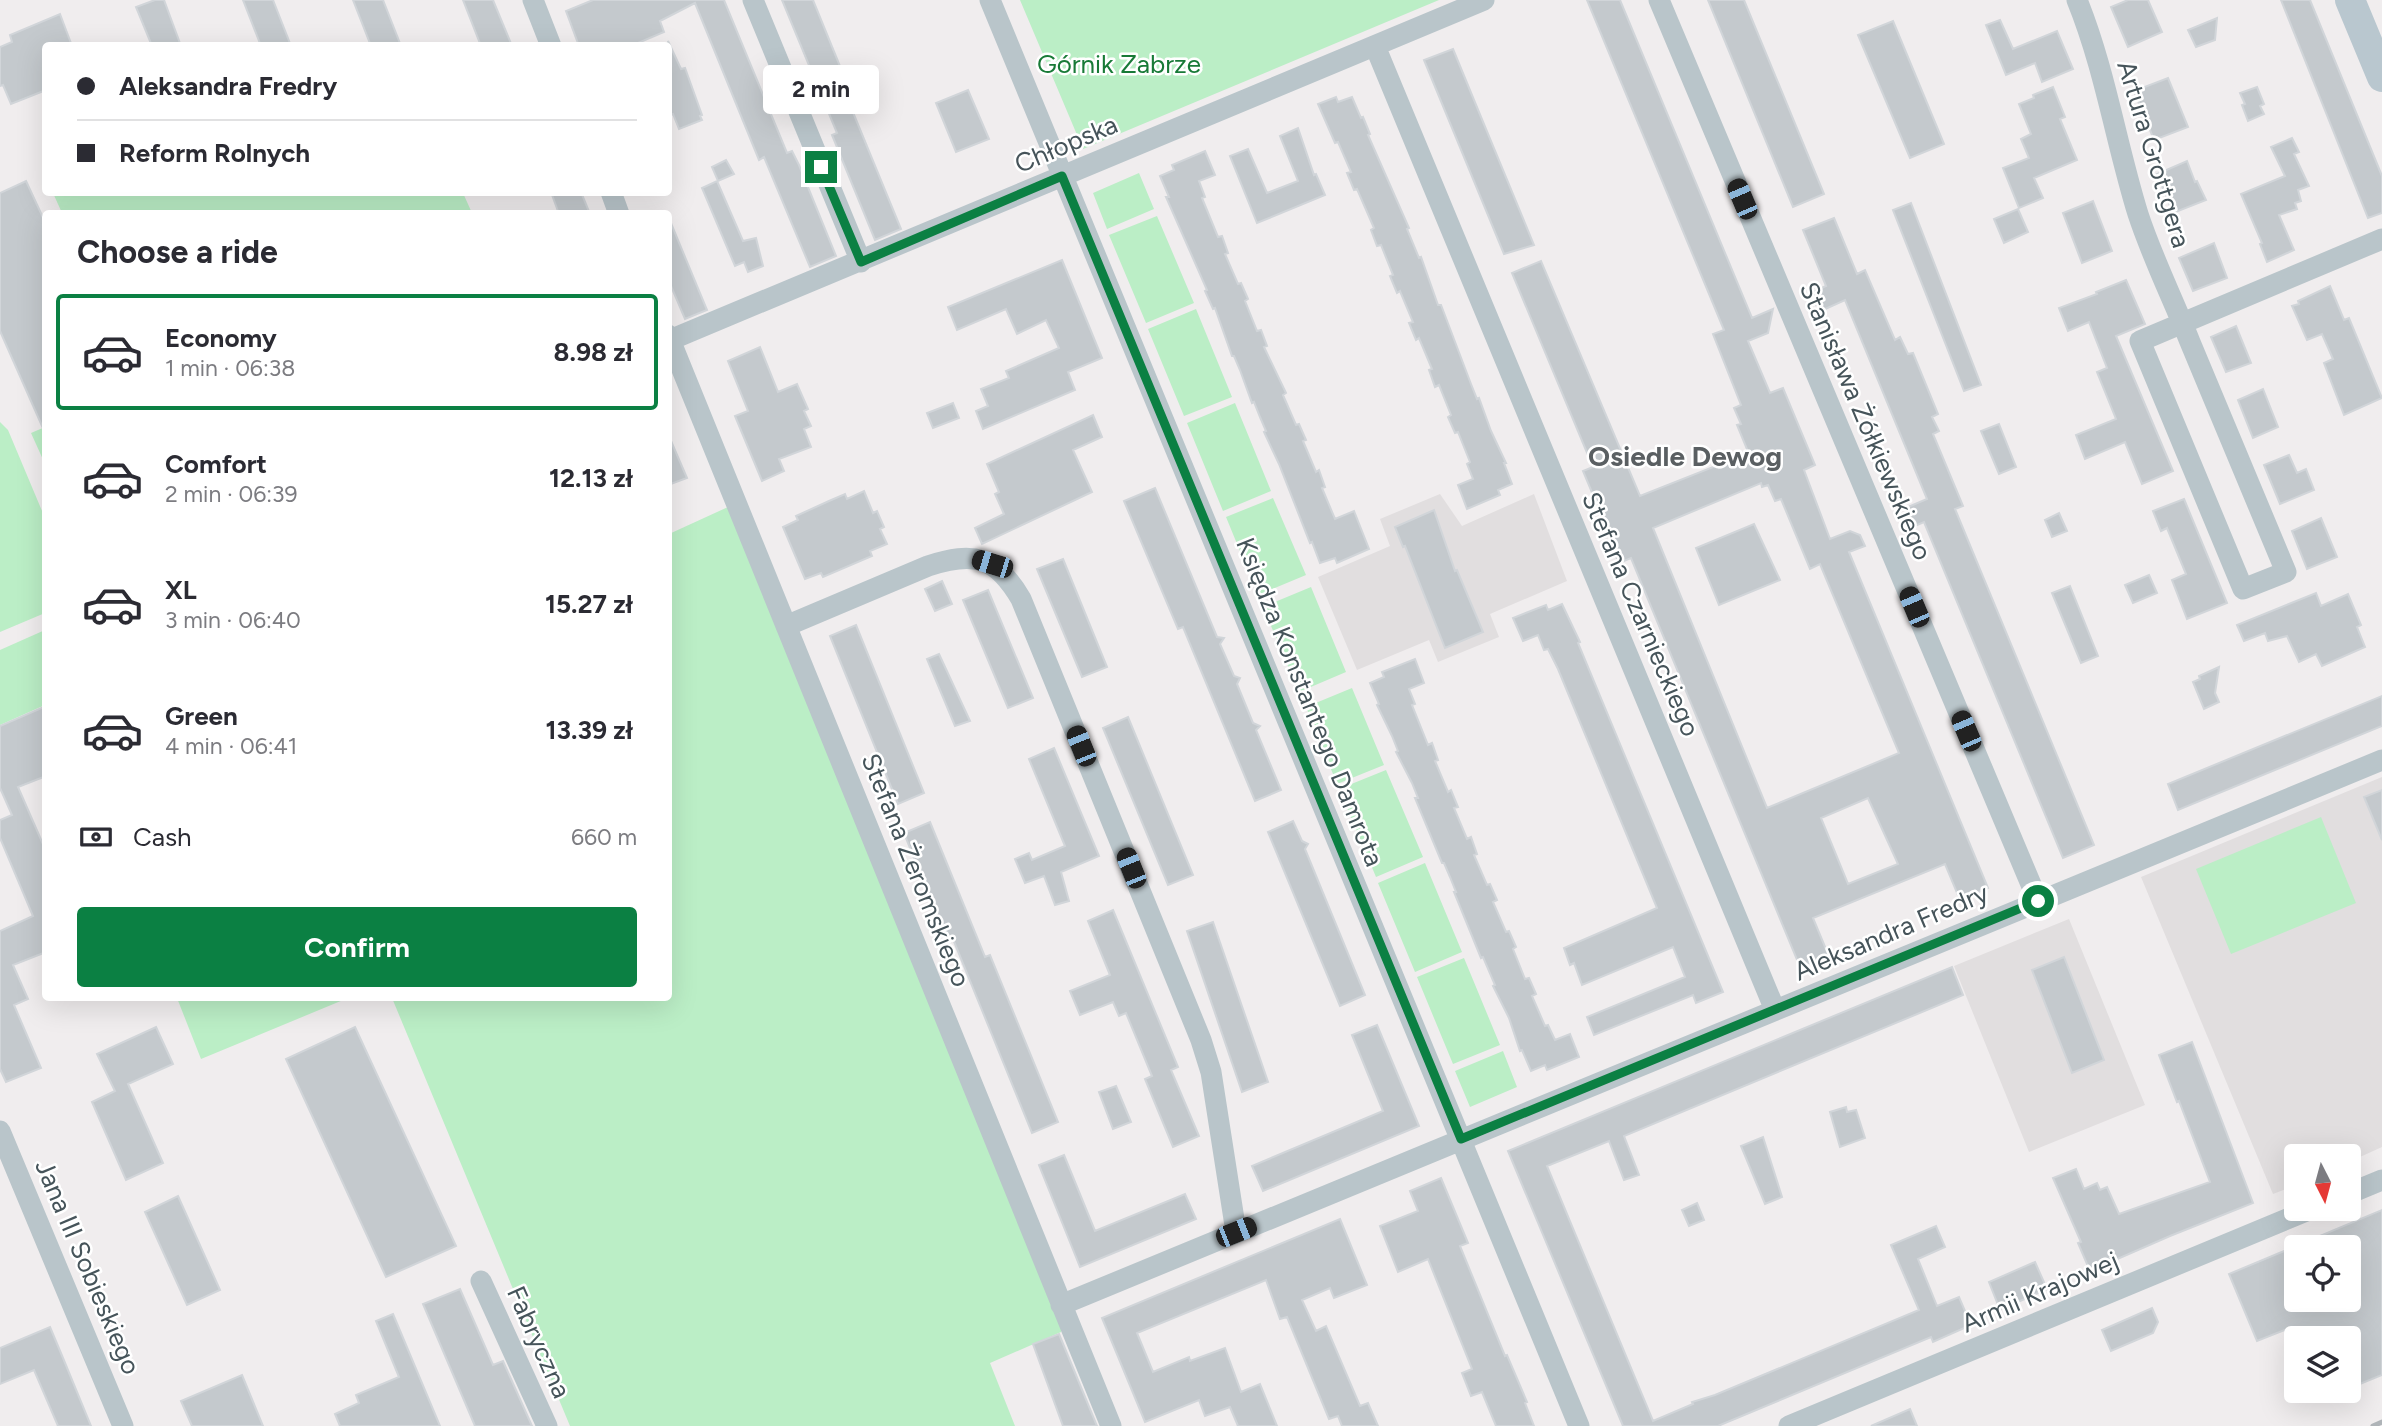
<!DOCTYPE html>
<html lang="en">
<head>
<meta charset="utf-8">
<style>
  :root { --surface:#fff; --page:#f7f7f7; --text:#2b2b33; --muted:#7c7c81; --line:#e1e1e2; --accent:#0b8043 }
  body { margin:0; font-family:Figtree,sans-serif; background:var(--page); color:var(--text); height:100vh; display:flex; flex-direction:column; font-size:26px; white-space:nowrap }
  * { box-sizing:border-box; margin:0 }
  p { font-size:23px; color:var(--muted) }
  .icon { flex:none; width:38px; height:38px; fill:none; stroke:currentColor; stroke-width:2; stroke-linecap:round; stroke-linejoin:round }
  .map { position:relative; flex:1; overflow:hidden }
  .side { position:absolute; left:42px; top:210px; width:630px; height:791px; display:flex; flex-direction:column; background:var(--surface); border-radius:7px; box-shadow:0 7px 28px #0002 }
  .side>* { flex:none }
  .guide { position:absolute; left:42px; top:42px; width:630px; height:154px; border-radius:7px; box-shadow:0 7px 28px #0002; display:grid; align-content:center; height:154px; padding:0 35px; background:var(--surface) }
  .needle { width:46px; rotate:174deg }
  .fabs { position:absolute; left:2284px; top:1144px; display:grid; gap:14px }
  .fabs a { display:grid; place-items:center; width:77px; height:77px; border-radius:7px; background:var(--surface); box-shadow:0 7px 28px #0002; font-size:35px }
  .end { position:absolute; width:32px; height:32px; margin:-16px; border:9px solid #0b8043; background:#fff; box-shadow:0 0 0 4px #fff }
  .from { border-radius:50% }
  .bubble { position:absolute; height:49px; border-radius:7px; background:var(--surface); box-shadow:0 7px 28px #0002; font-size:23px; font-weight:700; line-height:49px; text-align:center }
  .car { position:absolute; width:21px; height:42px; margin:-21px -10px; border-radius:9px; box-shadow:0 0 5px 2px #0007; background:linear-gradient(#222 24%,#8ab4d8 0 40%,#222 0 76%,#8ab4d8 0 86%,#222 0) }
  .guide b { display:flex; align-items:center; gap:24px; height:66px; font-size:26px }
  .guide b+b { border-top:2px solid var(--line) }
  .guide i { width:18px; height:18px; background:var(--text) }
  ul { padding:0; list-style:none }
  li { display:flex; align-items:center; gap:21px; height:116px; margin:0 14px 10px; padding:0 21px; border:4px solid transparent; border-radius:7px }
  li div { flex:1 }
  li b { display:block; font-size:26px }
  li em { font-style:normal; font-weight:700 }
  li.on { border-color:var(--accent) }
  li>.icon { width:63px; height:63px; stroke-width:1.5 }
  h2 { padding:0 35px; font-size:32px; line-height:84px }
  .pay { display:flex; align-items:center; gap:18px; height:77px; padding:0 35px; font-size:26px }
  .pay p { margin-inline-start:auto }
  .action { display:flex; gap:14px; margin-top:auto; padding:14px 35px }
  .action a { flex:1; height:80px; border-radius:7px; background:var(--accent); color:#fff; font-size:28px; font-weight:700; line-height:80px; text-align:center }
  .map>svg:first-child { display:block }
</style>
</head>
<body>
<div class="map">
<svg width="2382" height="1426" viewBox="0 0 2382 1426">
  <rect width="100%" height="100%" fill="#f0edee"/>
  <path fill="#e1dedf" d="M1440 494 1462 526 1534 494 1567 581 1490 614 1499 637 1438 662 1429 640 1357 670 1318 577 1390 546 1380 519Z
    M2382 777V1147L2349 1162 2348 1157H2296V1185L2273 1194 2141 877Z
    M2069 919 2145 1105 2029 1152 1954 966Z"/>
  <path fill="#bbeec6" d="M1020 0H1439L1083 149Z
    M1139 173 1154 209 1107 229 1093 193Z
    M53 193H463L472 213H62Z
    M1157 216 1194 303 1146 323 1109 235Z
    M1196 309 1232 397 1184 416 1148 329Z
    M1235 403 1271 491 1223 511 1187 423Z
    M0 422 8 430 45 518V613L0 632Z
    M45 427V464L31 433Z
    M1273 498 1306 575 1258 595 1226 517Z
    M728 507 1063 1323 1061 1332 990 1363 1015 1426H570L392 998H668L669 534Z
    M1311 587 1346 672 1299 692 1263 607Z
    M45 630V705L0 725V650Z
    M1352 688 1384 765 1337 784 1306 707Z
    M1386 770 1423 857 1376 877 1339 789Z
    M2321 817 2356 903 2231 954 2196 869Z
    M1425 863 1462 952 1415 972 1378 883Z
    M1464 958 1500 1045 1453 1064 1417 977Z
    M177 998H348L201 1059Z
    M1503 1051 1517 1087 1470 1107 1455 1071Z"/>
  <path fill="#c4c9cd" stroke="#d1d5d9" stroke-width="2" fill-rule="evenodd" d="M155 0H164L181 46H152L136 7Z
    M243 0H273L291 46H261Z
    M353 0H383L401 46H371Z
    M463 0H493L512 46H481Z
    M593 0H724L787 153 792 151 799 165 836 256 810 267 764 157 759 160 695 3 660 21 664 32 631 46H579L566 11Z
    M782 0H813L855 103 850 105 901 229 875 240 832 135 837 133Z
    M1587 0H1620L1752 318 1773 309 1768 333 1748 341 1770 393 1783 388 1815 465 1804 470 1830 539 1850 531 1860 535 1865 546 1849 552 1988 888 1960 900 1945 864 1813 918 1828 954 1800 967 1631 558 1619 563 1611 546 1614 545 1583 471 1593 467 1512 273 1541 261 1640 496 1718 465 1719 468 1749 454 1737 425 1741 424 1734 408 1741 405 1713 334 1724 330ZM1761 483 1762 487 1768 485 1775 501 1781 499 1810 569 1820 564 1899 753 1767 808 1653 528ZM1868 798 1898 864 1848 884 1821 818Z
    M1708 0H1744L1824 194 1793 207Z
    M2128 0H2148L2162 32 2128 47 2111 7Z
    M2281 0H2310L2382 176V213L2368 218Z
    M60 14 72 46H46V90L11 104 3 85 0 86V47L12 42 10 35Z
    M2217 18 2215 40 2196 47 2188 30Z
    M2000 20 2013 49 2057 31 2073 69 2042 82 2035 63 2006 75 1986 25Z
    M1893 21 1944 144 1910 158 1858 35Z
    M668 41 681 69 685 68 702 115 700 116 702 120 679 129 673 114 668 116Z
    M1453 49 1481 117 1534 245 1504 254 1424 60Z
    M2168 78 2188 127 2154 140 2134 91Z
    M2053 87 2065 117 2060 119 2077 160 2034 178 2043 198 2019 208 2003 168 2029 158 2021 139 2031 134 2019 104 2034 98 2033 95Z
    M2257 87 2264 104 2260 106 2264 114 2248 121 2242 105 2245 104 2240 93Z
    M968 90 989 139 956 152 936 103Z
    M1336 97 1338 102 1352 97 1361 118 1363 117 1370 134 1368 135 1409 228 1407 229 1419 258 1421 257 1438 305H1441L1471 384 1477 399 1479 398 1491 431 1506 463H1504L1512 484 1498 490 1500 495 1467 509 1458 485 1473 479 1467 464 1470 462 1458 432 1455 433 1448 417 1451 415 1439 385 1435 387 1429 370 1432 369 1419 338 1416 340 1409 323 1413 322 1400 291 1397 293 1390 276 1393 275 1381 245 1377 246 1371 230 1374 228 1357 189 1354 190 1347 173 1351 172 1338 142 1335 143 1318 104Z
    M1298 128 1314 175 1316 174 1325 195 1257 223 1230 156 1248 149 1267 193 1298 181 1280 136Z
    M2292 138 2299 152 2294 154 2309 186 2298 190 2301 201 2295 203 2297 209 2279 215 2294 250 2267 262 2260 244 2262 243 2241 194 2285 176 2271 147Z
    M1205 151 1215 175 1199 181 1205 197 1202 198 1218 237 1222 236 1228 253 1225 254 1238 284 1241 283 1248 299 1245 301 1257 331 1261 330 1267 346 1264 347 1286 393 1283 395 1296 425 1299 424 1306 440 1303 441 1316 472 1319 470 1325 487 1322 488 1335 519 1354 511 1369 549 1337 563 1335 558 1320 563 1312 542 1310 543 1279 464 1264 432 1266 431 1260 417 1254 402 1252 403 1240 370 1234 356H1232L1215 308 1213 309 1205 291 1207 290 1166 197H1169L1160 176 1174 170 1172 165Z
    M726 160 734 174 718 181 712 167Z
    M2187 161 2195 182 2197 181 2206 200 2173 213 2157 174Z
    M26 181 46 224V435L0 331V193Z
    M717 181 743 241 756 238 763 266 748 272 744 262 735 266 702 188Z
    M551 192H581L590 214H559Z
    M2093 201 2112 251 2082 263 2063 213Z
    M1911 203 1981 385 1964 391 1893 210Z
    M2018 209 2028 232 2004 243 1994 219Z
    M668 216 707 310 685 319 668 279Z
    M1834 218 1857 274 1865 270 1895 340 1900 337 1908 354 1913 353 1938 414 1932 417 1939 431 1933 434 1963 506 1955 509 2094 845 2063 858 1924 522 1908 529 1904 517 1908 507 1927 499 1845 300 1823 310 1822 304 1816 305 1815 291 1826 286 1803 230Z
    M2214 243 2227 278 2193 291 2179 258Z
    M1062 260 1102 358 1068 372 1075 390 983 429 976 411 988 406 981 389 1009 378 1006 371 1059 348 1046 320 1017 334 1006 309 957 330 948 307Z
    M2126 280 2145 324 2116 336 2173 471 2142 484 2125 442 2085 459 2076 435 2116 419 2097 372 2107 368 2089 322 2068 331 2059 308 2097 294 2096 292Z
    M2330 286 2344 320 2349 318 2382 398 2344 415 2324 363 2333 359 2322 334 2307 340 2292 306 2299 304 2298 301Z
    M2236 326 2251 363 2226 372 2211 337Z
    M760 347 778 392 797 384 808 409 804 411 811 426 804 429 811 447 779 459 784 471 762 481 735 416 748 411 728 361Z
    M2263 389 2278 427 2253 438 2238 400Z
    M953 403 959 418 933 428 927 413Z
    M1093 415 1102 437 1073 450 1092 492 982 544 975 528 1004 514 995 494 999 492 987 464Z
    M1999 424 2016 467 1999 474 1981 431Z
    M668 434 687 478 668 485Z
    M2289 455 2297 473 2306 469 2314 490 2280 504 2264 465Z
    M1155 488 1217 637 1224 638 1220 644 1234 676 1240 678 1237 684 1253 723 1260 726 1256 730 1281 790 1255 801 1183 627 1178 629 1124 501Z
    M864 491 873 513 877 511 884 527 880 529 887 544 870 551 872 556 823 577 821 573 805 579 783 527 798 520 796 516 829 501 845 494 847 499Z
    M2184 499 2227 603 2187 619 2172 580 2186 574 2167 528 2161 531 2153 511Z
    M1434 510 1455 571 1457 570 1483 632 1445 648 1405 546 1403 547 1395 527Z
    M2059 513 2067 531 2052 537 2045 520Z
    M2321 518 2337 557 2307 569 2292 531Z
    M1754 524 1780 580 1719 605 1696 548Z
    M1063 559 1107 667 1082 677 1037 569Z
    M2149 575 2157 593 2133 603 2125 585Z
    M942 581 952 604 935 611 925 589Z
    M2070 586 2098 656 2081 663 2052 593Z
    M988 590 1033 698 1008 708 963 600Z
    M2316 593 2321 606 2348 594 2361 625 2357 627 2365 647 2322 666 2316 654 2299 662 2287 636 2268 641 2265 633 2244 641 2237 625Z
    M1562 604 1580 642 1578 643 1723 992 1696 1003 1693 995 1594 1035 1587 1017 1685 977 1673 947 1582 985 1574 963 1570 965 1564 948 1657 908 1558 669 1548 649 1544 650 1538 635 1523 641 1513 618 1546 605 1548 610Z
    M856 625 924 793 898 804 830 636Z
    M939 654 970 721 955 726 927 659Z
    M1415 659 1424 683 1409 689 1415 704 1412 705 1428 745 1432 743 1438 760 1435 761 1448 792 1451 790 1458 807 1454 808 1467 839 1471 837 1477 854 1474 855 1487 885 1490 884 1497 900 1493 902 1506 932 1509 931 1516 947 1513 949 1525 979 1529 978 1536 994 1532 996 1545 1026 1548 1025 1555 1040 1570 1034 1579 1057 1547 1070 1545 1065 1531 1071 1522 1050 1520 1051 1509 1018 1493 986 1495 985 1483 957 1481 958 1454 892H1456L1450 877 1444 863H1442L1415 798H1418L1412 783 1396 752 1398 751 1392 736 1377 705 1379 704 1370 683 1384 677 1382 672Z
    M2219 667 2215 693 2219 702 2204 709 2193 682 2200 679 2199 676Z
    M2382 696V726L2178 810 2168 784Z
    M46 706V776L18 787 46 851V952L13 965 28 999 14 1005 41 1068 6 1082 0 1069V931L33 916 0 838V820L12 815 0 788V726Z
    M1128 717 1193 875 1168 885 1103 728Z
    M1054 748 1099 856 1061 872 1069 901 1055 905 1044 876 1025 883 1015 859 1029 853 1032 860 1065 846 1029 759Z
    M2382 790V840L2364 797Z
    M1293 821 1302 841 1308 844 1305 849 1365 995 1340 1006 1268 832Z
    M930 822 985 957 990 955 1058 1122 1032 1133 953 939 947 941 904 833Z
    M1113 910 1178 1067 1171 1070 1199 1136 1173 1147 1145 1079 1152 1076 1126 1013 1119 1016 1113 1002 1080 1015 1070 991 1110 975 1088 921Z
    M1213 922 1268 1082 1242 1092 1187 931Z
    M2064 957 2104 1060 2072 1073 2032 970Z
    M1952 967 1963 995 1624 1136 1639 1175 1624 1180 1609 1141 1547 1166 1653 1421 1693 1404 1692 1402 1715 1395 1919 1310 1891 1245 1936 1226 1945 1247 1918 1259 1937 1306 1959 1297 1971 1325 1933 1342 1931 1337 1718 1426H1623L1508 1151Z
    M1377 1025 1419 1126 1263 1191 1252 1166 1383 1111 1352 1035Z
    M156 1027 173 1064 128 1084 163 1163 126 1180 92 1102 115 1091 97 1054Z
    M355 1027 456 1246 386 1277 286 1059Z
    M2192 1042 2253 1203 2170 1236 2090 1271 2078 1243 2081 1242 2053 1178 2076 1169 2084 1189 2097 1183 2100 1190 2107 1187 2119 1214 2210 1182 2179 1101 2177 1102 2159 1055Z
    M1116 1086 1131 1122 1113 1129 1099 1092Z
    M1846 1107 1847 1112 1856 1110 1865 1138 1840 1147 1830 1112Z
    M1763 1137 1782 1197 1765 1204 1741 1146Z
    M1064 1155 1095 1231 1185 1194 1196 1219 1080 1267 1039 1165Z
    M1441 1178 1468 1243 1460 1246 1505 1356 1507 1355 1527 1402 1525 1403 1534 1426H1496L1482 1392 1471 1396 1462 1373 1472 1369 1428 1259 1398 1272 1380 1226 1418 1211 1410 1191Z
    M178 1196 220 1290 187 1305 145 1212Z
    M1697 1203 1704 1220 1689 1226 1682 1210Z
    M2382 1210V1375L2360 1384 2348 1357V1339H2291L2287 1329 2257 1341 2229 1274ZM2296 1248H2348V1300H2296Z
    M1340 1219 1367 1285 1334 1298 1330 1288 1302 1300 1316 1331 1326 1326 1360 1406 1368 1403 1378 1426H1342L1338 1416 1329 1419 1287 1317 1280 1319 1266 1280 1137 1333 1153 1372 1189 1357 1190 1361 1225 1348 1241 1392 1260 1384 1277 1426H1238L1230 1407 1205 1416 1199 1400 1145 1422 1102 1318Z
    M2035 1262 2047 1289 2000 1310 1989 1282Z
    M460 1289 493 1365 503 1361 532 1426H475L423 1304Z
    M2152 1308 2158 1322 2153 1333 2111 1351 2102 1330Z
    M393 1314 440 1426H340L335 1414 359 1403 356 1395 399 1377 376 1321Z
    M50 1327 63 1358 91 1426H58L34 1370 0 1384V1348Z
    M1059 1334 1097 1426H1063L1033 1344Z
    M242 1375 263 1426H192L181 1401Z
    M1910 1409 1917 1426H1871Z"/>
  <g fill="none" stroke-linecap="round" stroke-linejoin="round">
    <path stroke="#b9c5ca" stroke-width="21" d="M533 0 551 46
      M753 0 861 262
      M990 0 1579 1426
      M1659 0 2038 901
      M2077 0C2105 69 2116 143 2138 214 2152 257 2173 299 2190 342 2222 418 2254 495 2286 572L2243 589 2140 341C2220 307 2301 273 2382 239
      M1375 46 1775 1010
      M611 192 619 214
      M668 335 1111 1426
      M670 340 1484 0
      M786 626 928 566C974 551 996 556 1021 599L1201 1040 1211 1072 1236 1232
      M0 1131 123 1426
      M2348 1194 2382 1180
      M481 1281 547 1426
      M1061 1305 2382 760
      M1789 1426 2311 1209"/>
    <path stroke="#b9c7cf" stroke-width="30" d="M2350 0 2382 77"/>
    <path stroke="#afb4b8" stroke-width="5" d="M2373 1426 2382 1422"/>
  </g>
  <g fill="none" stroke-linecap="round" stroke-linejoin="round">
    <path stroke="#0b8043" stroke-width="9" d="M821 167 861 262 1062 176 1461 1139 2038 901"/>
  </g>
  <g text-anchor="middle" stroke-width="5" stroke-linejoin="round" paint-order="stroke">
    <g font-size="26" fill="#187a37" stroke="#fff">
      <text x="1119" y="73">Górnik Zabrze</text>
    </g>
    <g font-size="26" fill="#46545a" stroke="#fff">
      <text transform="translate(1066 144) rotate(-23)" y="9">Chłopska</text>
      <text transform="translate(2154 154) rotate(73)" y="9">Artura Grottgera</text>
      <text transform="translate(1866 421) rotate(67)" y="9">Stanisława Żółkiewskiego</text>
      <text transform="translate(1641 614) rotate(67)" y="9">Stefana Czarnieckiego</text>
      <text transform="translate(1310 702) rotate(68)" y="9">Księdza Konstantego Damrota</text>
      <text transform="translate(916 870) rotate(68)" y="9">Stefana Żeromskiego</text>
      <text transform="translate(1891 932) rotate(-23)" y="9">Aleksandra Fredry</text>
      <text transform="translate(88 1267) rotate(67)" y="9">Jana III Sobieskiego</text>
      <text transform="translate(2040 1292) rotate(-23)" y="9">Armii Krajowej</text>
      <text transform="translate(539 1342) rotate(66)" y="9">Fabryczna</text>
    </g>
    <g font-size="28" font-weight="bold" fill="#5a5f62" stroke="#fff">
      <text x="1685" y="466">Osiedle Dewog</text>
    </g>
  </g>
</svg>
<div class="fabs">
<a><svg class="needle" viewBox="-14 -14 28 28"><path d="M0-13l5 13h-10z" fill="#e53935"/><path d="M0 13l5-13h-10z" fill="#7c7c81"/></svg></a>
<a><svg class="icon" aria-label="locate" viewBox="0 0 24 24"><circle cx="12" cy="12" r="6"/><path d="M12 2v4M12 18v4M2 12h4M18 12h4"/></svg></a>
<a><svg class="icon" aria-label="layers" viewBox="0 0 24 24"><path d="M12 4l9 5-9 5-9-5zM3 14l9 5 9-5"/></svg></a>
</div>
<i class="end from" style="left:2038px;top:901px"></i>
<i class="end" style="left:821px;top:167px"></i>
<div class="bubble" style="left:763px;top:65px;width:116px">2 min</div>
<i class="car" style="left:1742px;top:199px;rotate:337deg"></i>
<i class="car" style="left:992px;top:564px;rotate:287deg"></i>
<i class="car" style="left:1914px;top:607px;rotate:337deg"></i>
<i class="car" style="left:1966px;top:731px;rotate:337deg"></i>
<i class="car" style="left:1081px;top:746px;rotate:338deg"></i>
<i class="car" style="left:1131px;top:868px;rotate:338deg"></i>
<i class="car" style="left:1236px;top:1232px;rotate:68deg"></i>
<div class="guide">
<b><i class="from"></i>Aleksandra Fredry</b>
<b><i></i>Reform Rolnych</b>
</div>
<section class="side">
<h2>Choose a ride</h2>
<ul>
<li class="on"><svg class="icon" aria-label="car" viewBox="0 0 24 24"><path d="M5 17H2v-5l4-1 3-4h7l3 4 3 1v5h-3M9 17h6M6 11h13"/><circle cx="7" cy="17" r="2"/><circle cx="17" cy="17" r="2"/></svg><div><b>Economy</b><p>1 min · 06:38</p></div><em>8.98 zł</em></li>
<li><svg class="icon" aria-label="car" viewBox="0 0 24 24"><path d="M5 17H2v-5l4-1 3-4h7l3 4 3 1v5h-3M9 17h6M6 11h13"/><circle cx="7" cy="17" r="2"/><circle cx="17" cy="17" r="2"/></svg><div><b>Comfort</b><p>2 min · 06:39</p></div><em>12.13 zł</em></li>
<li><svg class="icon" aria-label="car" viewBox="0 0 24 24"><path d="M5 17H2v-5l4-1 3-4h7l3 4 3 1v5h-3M9 17h6M6 11h13"/><circle cx="7" cy="17" r="2"/><circle cx="17" cy="17" r="2"/></svg><div><b>XL</b><p>3 min · 06:40</p></div><em>15.27 zł</em></li>
<li><svg class="icon" aria-label="car" viewBox="0 0 24 24"><path d="M5 17H2v-5l4-1 3-4h7l3 4 3 1v5h-3M9 17h6M6 11h13"/><circle cx="7" cy="17" r="2"/><circle cx="17" cy="17" r="2"/></svg><div><b>Green</b><p>4 min · 06:41</p></div><em>13.39 zł</em></li>
</ul>
<div class="pay"><svg class="icon" aria-label="cash" viewBox="0 0 24 24"><path d="M3 7h18v10H3z"/><circle cx="12" cy="12" r="2"/></svg>Cash<p>660 m</p></div>
<div class="action"><a>Confirm</a></div>
</section>
</div>
</body>
</html>
